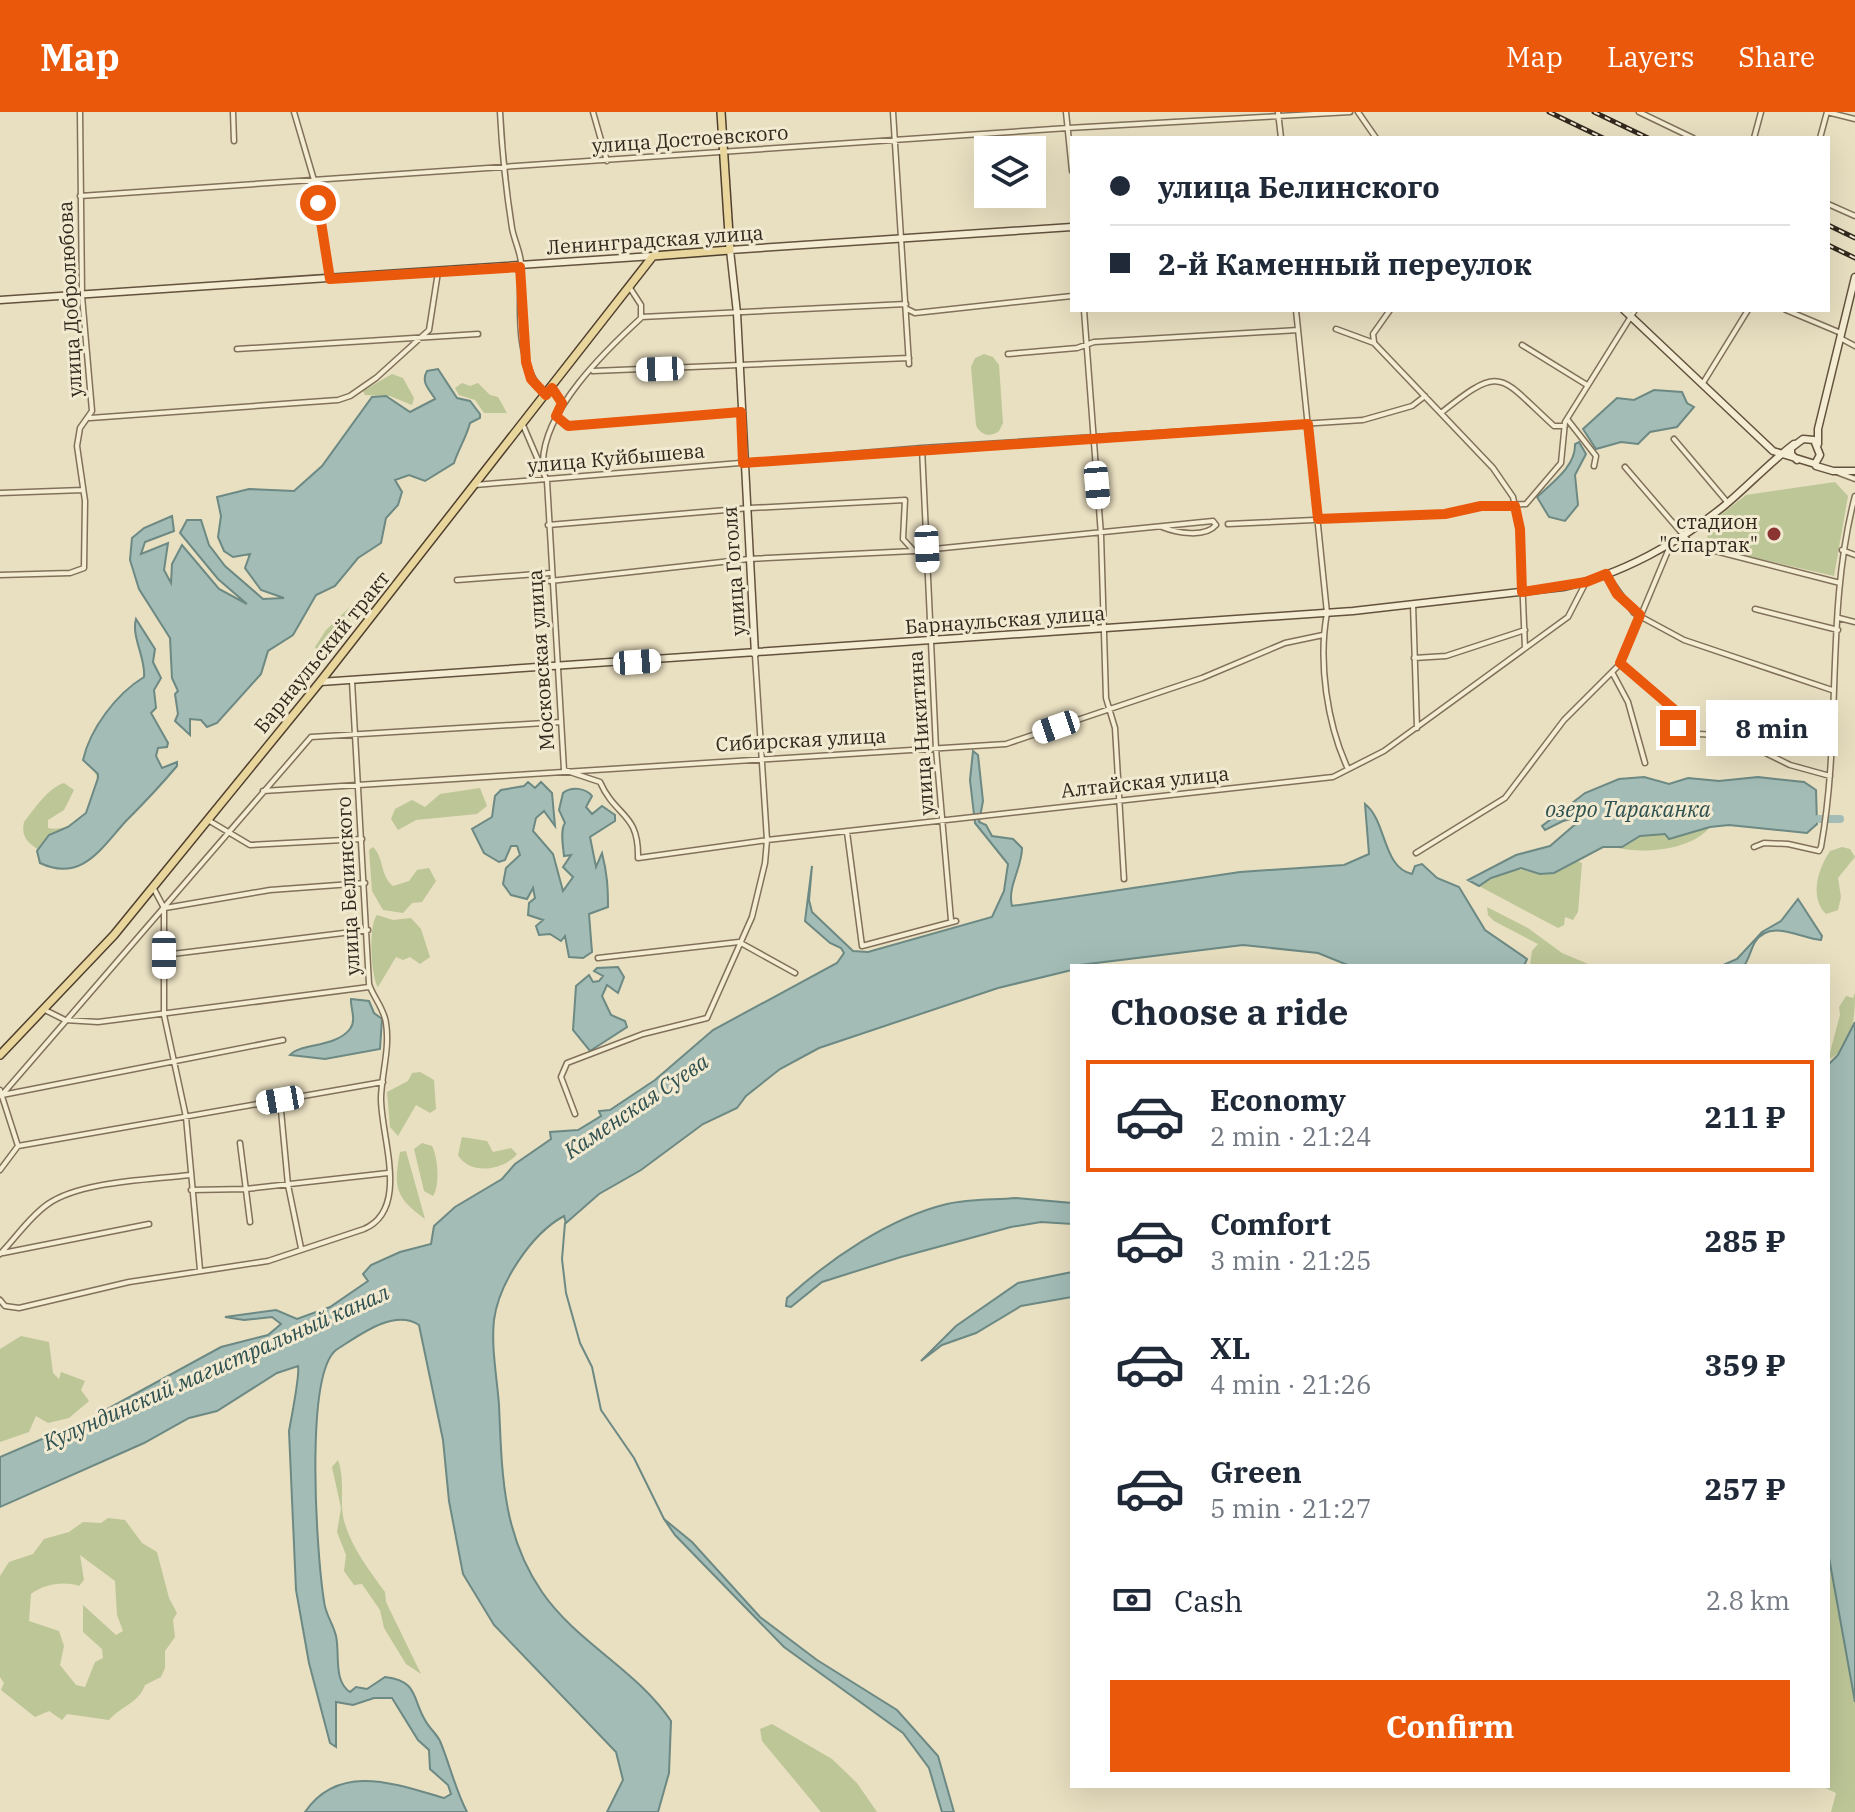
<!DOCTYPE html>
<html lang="en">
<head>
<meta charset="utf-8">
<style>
  :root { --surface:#fff; --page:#f2f2f3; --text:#1f2937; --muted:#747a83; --line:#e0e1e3; --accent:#ea580c }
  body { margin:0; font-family:"IBM Plex Serif",serif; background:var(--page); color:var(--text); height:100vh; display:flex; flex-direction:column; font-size:30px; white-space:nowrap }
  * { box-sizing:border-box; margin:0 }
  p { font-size:26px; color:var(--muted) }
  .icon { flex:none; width:44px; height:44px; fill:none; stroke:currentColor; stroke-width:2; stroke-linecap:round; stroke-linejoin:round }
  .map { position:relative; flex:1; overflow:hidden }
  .side { position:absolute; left:1070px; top:852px; width:760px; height:824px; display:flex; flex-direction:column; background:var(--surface); border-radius:0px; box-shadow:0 8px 32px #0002 }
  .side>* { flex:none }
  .top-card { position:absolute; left:1070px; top:24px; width:760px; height:176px; border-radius:0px; box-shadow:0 8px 32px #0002; display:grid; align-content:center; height:176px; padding:0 40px; background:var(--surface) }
  .buttons { position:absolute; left:974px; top:24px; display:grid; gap:16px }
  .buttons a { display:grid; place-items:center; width:72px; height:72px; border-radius:0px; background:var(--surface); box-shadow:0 8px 32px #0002; font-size:40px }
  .end { position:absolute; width:36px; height:36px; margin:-18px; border:10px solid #ea580c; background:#fff; box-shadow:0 0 0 4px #fff }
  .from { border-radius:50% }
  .bubble { position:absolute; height:56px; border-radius:0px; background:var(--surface); box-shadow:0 8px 32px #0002; font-size:26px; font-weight:700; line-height:56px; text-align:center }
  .car { position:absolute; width:24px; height:48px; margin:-24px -12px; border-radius:10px; box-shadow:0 0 6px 2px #0007; background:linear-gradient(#fff 24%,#345 0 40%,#fff 0 76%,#345 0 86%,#fff 0) }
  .top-card b { display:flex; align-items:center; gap:28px; height:76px; font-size:30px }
  .top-card b+b { border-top:2px solid var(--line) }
  .top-card i { width:20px; height:20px; background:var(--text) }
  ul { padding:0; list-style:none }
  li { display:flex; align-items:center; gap:24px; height:112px; margin:0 16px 12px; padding:0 24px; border:4px solid transparent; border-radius:0px }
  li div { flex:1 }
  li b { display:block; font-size:30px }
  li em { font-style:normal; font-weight:700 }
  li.selected { border-color:var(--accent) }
  li>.icon { width:72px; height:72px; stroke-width:1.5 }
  h2 { padding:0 40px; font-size:36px; line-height:96px }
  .pay { display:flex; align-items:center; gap:20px; height:88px; padding:0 40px; font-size:30px }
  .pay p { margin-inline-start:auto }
  .primary-button { display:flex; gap:16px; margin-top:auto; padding:16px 40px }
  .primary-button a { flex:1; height:92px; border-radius:0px; background:var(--accent); color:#fff; font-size:32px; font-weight:700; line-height:92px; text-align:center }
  header { display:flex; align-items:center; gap:48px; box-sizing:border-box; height:112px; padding:0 40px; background:var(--accent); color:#fff }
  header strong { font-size:38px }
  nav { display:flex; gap:44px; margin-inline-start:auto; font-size:28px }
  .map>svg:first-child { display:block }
</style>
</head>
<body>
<header>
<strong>Map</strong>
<nav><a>Map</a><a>Layers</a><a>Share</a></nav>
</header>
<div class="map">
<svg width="1855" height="1700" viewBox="0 0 1855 1700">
  <rect width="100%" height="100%" fill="#e9dfc1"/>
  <path fill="#bdc697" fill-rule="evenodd" d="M984 242 993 245 999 253 1003 311 999 319C990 326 980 323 976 313L971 255 975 246Z
    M392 262 403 266 414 286 412 293 390 284 365 283 363 279Z
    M462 271 470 274 478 271 490 283 498 285 507 301H484L475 288 459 283 455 276Z
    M1835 370 1848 384 1834 464 1706 435 1709 412 1746 383Z
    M350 495 355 501 323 542 319 541 315 535 326 518Z
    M92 655H136L46 744C33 732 20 730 24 710 35 696 48 676 64 671L74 678 64 698 48 708V716C76 723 111 682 92 655Z
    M480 676 487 694 477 702 416 708 398 718 391 707 395 697 412 688 425 695 440 682Z
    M1710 715C1692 738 1644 742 1618 736L1640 724 1665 722 1669 727Z
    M373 735C384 745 380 764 393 774L409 769 417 758 429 756 436 769 422 790 412 791 403 801 383 798 372 779 369 738Z
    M1842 735 1850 737 1855 745 1838 766 1841 785 1838 798 1826 802C1809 785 1818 757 1830 739Z
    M1577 749 1582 751 1578 800 1573 808 1565 805 1564 813 1558 816 1479 774 1491 766 1516 757 1549 762Z
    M1487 795 1528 816 1562 841 1593 854 1530 853 1532 839 1538 832 1494 809 1488 803Z
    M377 803 393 808 411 806 421 817 430 845 420 852 410 845 403 848 396 845 378 875C371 865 368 813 377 803Z
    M1855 881C1855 906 1853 936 1828 948L1840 903 1839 895 1846 884 1853 886Z
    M420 960 434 968 436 997 430 1001 416 993 398 1024 390 1015 387 980 408 969 412 961Z
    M462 1025 487 1029 493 1040 511 1036 517 1042C503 1059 469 1063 458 1043Z
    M422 1031 432 1034C438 1045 440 1074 433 1084L424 1079 414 1037Z
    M406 1039 425 1107C396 1086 393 1076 400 1040Z
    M21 1224 49 1230 53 1261 59 1267 61 1260 85 1269 81 1278 89 1289 69 1306 48 1311 36 1304 29 1320 0 1330V1237Z
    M338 1348C345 1368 340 1384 343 1404 348 1431 369 1458 385 1480L386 1490 421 1562 406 1552 384 1516 380 1498 362 1472 354 1473 344 1459 346 1443 337 1420 341 1396 332 1355Z
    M108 1406 125 1408 142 1431 157 1440 169 1486 177 1501 173 1508 175 1525 165 1539V1556L161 1565 145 1573C139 1591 121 1594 109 1608L67 1602 62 1608 49 1599 35 1605 1 1578 4 1571 0 1565V1464L9 1450 33 1442 44 1427 69 1420 83 1410 101 1411ZM80 1443 115 1469 117 1503 123 1519 116 1523 83 1493V1520L102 1537 103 1546 95 1550 85 1575 76 1573 60 1553 64 1534 59 1519 29 1509 31 1482C44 1472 64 1469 79 1474L84 1468Z
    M1828 1440 1855 1590V1700H1831L1836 1681 1821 1674H1828Z
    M772 1612 832 1647 857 1671 877 1700H821L762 1629 760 1617Z"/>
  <path fill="#a3bcb6" stroke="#6c8983" stroke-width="2" d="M438 257 457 286 470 289 480 302V306L470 311C466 326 459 336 454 351L425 369 409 363 395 368 402 380 398 393 386 406 381 431 358 446 335 474 316 483 293 523 268 539 261 562 217 611 207 615 201 608 190 607V623L175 609 178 602 175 582 178 579 172 566 170 526 139 477 130 448 132 426 144 416 172 404 174 419 145 430 141 442 168 431 164 458 171 471 172 452 182 433 219 477 247 492 218 467 180 421 187 408H201L209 433 225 454 263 487 284 486 261 478 245 456 250 442 233 445 224 439 218 425 221 404 217 385 249 377 294 379 322 354 372 285 386 284 410 300 435 287C431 279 420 271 427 259Z
    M1654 278 1682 280 1687 291 1694 295 1677 315 1650 320 1638 332 1621 330 1596 337 1583 317 1617 286 1634 288Z
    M1579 330 1586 342 1575 363 1578 393 1565 409 1549 405 1537 385C1553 370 1576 354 1575 332Z
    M136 507 155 537 153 550 161 566 154 578 156 596 151 601 168 631 167 635 158 636 156 644 162 656 177 650V654C161 673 144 691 126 709 102 735 82 771 40 751L37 739 49 723 68 715 86 701 98 666V662L83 648C90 617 116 582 144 565 146 546 131 525 136 507Z
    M973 639 978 643 983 689 979 710 986 713 992 724 1013 727 1022 736C1022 756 1007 775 1012 794L1240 760 1344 753 1369 742 1365 692C1387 709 1382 755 1412 762L1415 754 1422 752 1437 766 1459 775 1485 818 1527 847 1524 854H1350L1318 841 1243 833 1072 854V858L998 876 819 936 780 957 746 984 737 996 703 1012 641 1058 599 1082 566 1111 564 1104C531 1122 499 1171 494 1208 491 1235 497 1266 499 1293 502 1361 502 1422 542 1480 577 1531 637 1558 671 1609L669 1661 658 1700H607L623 1668 616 1640 494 1513 463 1462 449 1389 443 1328 419 1213C393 1196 357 1225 336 1238 304 1264 317 1446 324 1489 325 1502 333 1511 336 1524 340 1541 333 1569 350 1580L356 1575 367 1577 385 1565C419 1569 412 1587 425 1608 429 1616 436 1621 440 1629 450 1653 455 1677 467 1700H305C339 1650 396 1672 444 1686L451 1682 448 1673 430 1657 429 1638 418 1628 392 1586H374L353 1593 336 1590V1635L330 1631 309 1551 296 1478 289 1319C291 1308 300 1263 298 1254L277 1261 217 1299 189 1306 144 1331 0 1395V1345L91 1306 221 1235 268 1223 281 1212 272 1205 244 1208 225 1205 276 1198 297 1207 330 1195 368 1169 363 1162 371 1153 400 1140 431 1132 434 1114 455 1095 502 1067 515 1052 551 1027 550 1020 578 1018 601 1004 599 999 610 998 655 968 713 918 837 851 844 841 841 836 830 831 805 809 812 754 809 788 812 800 853 839 868 840 992 805 1004 779 1008 752 975 711 970 668Z
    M1644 665 1669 672 1688 666 1719 669 1758 665 1804 670 1816 678 1817 712 1807 721 1729 713 1710 715 1669 727 1665 722 1640 724 1622 735H1603L1554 761 1540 762 1521 756 1491 766 1479 774 1468 768 1516 743 1550 734 1586 703 1563 709 1545 718 1542 714 1585 681 1619 667Z
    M528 670 535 676 541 670 552 681 555 714 544 699 536 706 533 719 553 742 563 779 573 765 563 755 571 743 564 744C563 735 560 718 565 711L559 698 563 681C571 674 586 676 592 684L586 695 592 702 602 694 615 703V709L590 725 596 755 602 741C607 761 608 774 608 795L589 802 592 840 583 846 569 845 565 824 561 829 550 822 539 823 536 814 543 808 528 803 529 791 535 786 533 776 527 787 511 783 503 772 506 756 520 743 517 734H511L505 748 499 750 484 741 472 717 492 705 495 684 501 678 524 674Z
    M1798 787 1822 824 1821 828C1801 827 1771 806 1755 830 1751 837 1749 847 1744 854H1721L1737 847 1762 820 1781 809Z
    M618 855 624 865 618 881 607 873 602 884 611 903 625 909 627 915 590 939 573 918 576 874 589 863 593 870 599 869 603 864 594 859 597 856Z
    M351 887 369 889 374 901 382 907 380 937 325 947 290 943C300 931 335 936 350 917 357 908 350 895 351 887Z
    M1855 910V1590L1828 1440V953L1838 943Z
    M1016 1086 1072 1091V1112L1041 1110 1011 1115 901 1145 822 1170 791 1195 786 1194 787 1186C830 1147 889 1106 947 1092 970 1087 993 1088 1016 1086Z
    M1072 1160V1185L1021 1194 976 1221 942 1233 921 1249 956 1214 1018 1171Z
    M664 1407 692 1430 760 1505 817 1548 897 1598 938 1644 954 1700H942L929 1656 903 1621 784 1535 675 1423Z"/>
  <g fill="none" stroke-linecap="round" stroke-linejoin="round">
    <path stroke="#6c8983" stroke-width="2" d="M565 1111 562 1147 566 1181 580 1231 592 1255 601 1298 634 1346 664 1407"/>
    <path stroke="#a3bcb6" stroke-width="8" d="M1818 707H1840"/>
    <g stroke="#81715b" stroke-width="7">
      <path id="street" d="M233 0 234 29
        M294 0 314 68 330 165
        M500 0C502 39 506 78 512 116 514 128 521 141 521 152 520 193 514 250 544 281
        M593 0 607 49
        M893 0 909 252
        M1066 0 1072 59
        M1278 0 1281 26
        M1358 0 1376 26
        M1639 0 1693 26
        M1827 0 1855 7
        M1754 26 1761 0
        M1820 26 1827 0
        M80 84 1068 16 1350 0
        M1828 92 1855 104
        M630 176 641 193V205L906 192
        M907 197 915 201 1072 184
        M1084 198 1101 423 1106 586 1115 616 1124 767
        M1296 198 1327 501C1318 550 1327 612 1348 657
        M1786 198 1841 221
        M1336 217 1374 231 1493 356 1513 385 1520 417 1525 536
        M1840 226 1855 234
        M1374 230 1373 222 1390 198
        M1522 233 1587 273
        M237 237 478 222
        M1008 242 1077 236 1094 230 1298 218
        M593 259 909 246
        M1703 271 1748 198
        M552 276 562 291
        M1441 301C1503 251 1499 264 1554 314H1565
        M556 304 568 314 741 300
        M90 306 338 288 350 284 376 266 429 218 438 160
        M1567 307 1596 344 1594 354
        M523 313 547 369 564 658 600 670C616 706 639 700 638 746L767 728 1333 665 1384 639 1568 505 1586 470
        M1674 327 1728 391
        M922 336 936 637 951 808
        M543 350C544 298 604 240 641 206
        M1625 355 1692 433 1840 471
        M1839 361 1855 367
        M475 373 922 336 1363 308 1412 294 1425 284
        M0 381 83 378
        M1228 412 1445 402 1481 394 1526 392 1561 351 1565 310 1635 198
        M548 413 750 396 905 388 903 427 914 439
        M1842 438 1855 443
        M1606 462 1634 501 1684 528 1832 578
        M0 463 70 461 84 456 85 389 77 334 80 316 92 299 82 184 80 0
        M457 468 550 461
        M550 469 749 447 914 439 1213 409 1216 413C1205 426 1177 421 1162 415
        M1413 492 1417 616
        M1755 497 1838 518
        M1839 506 1855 510
        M1414 546 1446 544 1525 518
        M1620 551 1676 599 1678 616 1683 621 1731 624 1790 653 1830 664
        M1612 560 1628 590 1645 651
        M263 679 1006 632 1202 566 1285 531 1323 523
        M208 708 250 733 362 727
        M847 720 862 834 956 809
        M1754 735 1764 731 1788 732 1819 739 1821 735C1842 619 1825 498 1855 384
        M1416 741 1505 686 1564 608 1621 551 1670 434
        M154 777 164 796V903L186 1005 200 1158
        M165 796 270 778 365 771
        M164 843 368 818
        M598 846 739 830 795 861
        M45 898 65 908 98 910 369 875
        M0 978 18 1034
        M2 983 283 928
        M1 984 311 625 561 610
        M280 988 288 1073 301 1136
        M575 1002 561 965 567 951 643 922 707 906 752 805 765 751 767 728 755 543
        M240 1031 250 1110
        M0 1058 18 1034 383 970
        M191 1078 246 1077 388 1061
        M3 1141 149 1112
        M0 1142C16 1126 29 1105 48 1092 81 1069 150 1068 190 1063
        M0 1188 5 1194 19 1196 129 1170 268 1149 364 1117C411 1097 380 1023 381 985 382 960 390 936 386 911 384 896 373 885 369 872L352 569"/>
    </g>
    <g stroke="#62523e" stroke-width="9">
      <path id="secondary" d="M0 188 653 144
        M1624 198 1773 339 1815 352 1820 343 1814 328 1803 327 1791 336V342L1797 348
        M1818 332V317L1855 165
        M1816 354 1833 359H1855
        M755 542 737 201 730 138 1072 115
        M320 570 1353 499 1563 475C1619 464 1680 430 1724 394 1748 374 1769 351 1794 332"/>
    </g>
    <g stroke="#4f3f2f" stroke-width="10">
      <path id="primary" d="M0 943 114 823 320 570 653 144 730 138 721 0"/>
    </g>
    <use href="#street" stroke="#f5edd3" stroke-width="4"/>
    <use href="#secondary" stroke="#f5edd3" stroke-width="6"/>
    <use href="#primary" stroke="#e9d69c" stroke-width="7"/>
    <g stroke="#32281d" stroke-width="5">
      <path id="rail" d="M1549 0 1603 26
        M1594 0 1648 26
        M1828 113 1855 126
        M1828 133 1855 146"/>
    </g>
    <use href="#rail" stroke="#f1e9d0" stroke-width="2" stroke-dasharray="6" stroke-linecap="butt"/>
  </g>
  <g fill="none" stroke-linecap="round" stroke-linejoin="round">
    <path stroke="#ea580c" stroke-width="10" d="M318 91 330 167 520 155 526 250 531 267 546 283 552 276 562 291 556 304 568 314 741 300 743 351 1308 312 1318 407 1445 402 1481 394H1515L1520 417 1522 480 1586 470 1606 462 1617 482 1640 503 1620 551 1676 599 1678 616"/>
  </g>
  <circle fill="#8a3531" stroke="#f1e9d0" stroke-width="3" cx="1774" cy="422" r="8"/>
  <g text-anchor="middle" stroke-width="6" stroke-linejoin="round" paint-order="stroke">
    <g font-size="20" fill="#32281d" stroke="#f1e9d0">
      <text transform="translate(690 27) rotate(-4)" y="7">улица Достоевского</text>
      <text transform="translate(655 128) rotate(-4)" y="7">Ленинградская улица</text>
      <text transform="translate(70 187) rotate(-93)" y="7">улица Добролюбова</text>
      <text transform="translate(616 346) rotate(-5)" y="7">улица Куйбышева</text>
      <text transform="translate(734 459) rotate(-94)" y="7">улица Гоголя</text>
      <text transform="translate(1005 508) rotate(-4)" y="7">Барнаульская улица</text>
      <text transform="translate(322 540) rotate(-51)" y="7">Барнаульский тракт</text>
      <text transform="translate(541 548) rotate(-94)" y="7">Московская улица</text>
      <text transform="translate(921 621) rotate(-94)" y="7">улица Никитина</text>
      <text transform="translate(801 628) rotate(-3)" y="7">Сибирская улица</text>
      <text transform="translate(1145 670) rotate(-6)" y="7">Алтайская улица</text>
      <text transform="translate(348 774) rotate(-93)" y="7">улица Белинского</text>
    </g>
    <g font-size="20" fill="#32281d" stroke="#f1e9d0" text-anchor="end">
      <text x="1758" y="417">стадион<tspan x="1758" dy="23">"Спартак"</tspan></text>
    </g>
    <g font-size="22" font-style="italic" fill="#2e5050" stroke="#f1e9d0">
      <text x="1628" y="705">озеро Тараканка</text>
      <text transform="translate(636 994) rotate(-34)" y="8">Каменская Суева</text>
      <text transform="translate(216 1255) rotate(-24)" y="8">Кулундинский магистральный канал</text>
    </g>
  </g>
</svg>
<div class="buttons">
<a><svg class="icon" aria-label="layers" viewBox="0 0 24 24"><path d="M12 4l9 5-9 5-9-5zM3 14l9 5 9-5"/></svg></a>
</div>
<i class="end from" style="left:318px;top:91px"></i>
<i class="end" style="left:1678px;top:616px"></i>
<div class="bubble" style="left:1706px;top:588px;width:132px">8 min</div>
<i class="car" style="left:660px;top:257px;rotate:268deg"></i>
<i class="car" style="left:1097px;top:373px;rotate:175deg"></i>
<i class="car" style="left:927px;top:437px;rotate:177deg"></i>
<i class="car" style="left:637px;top:550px;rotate:86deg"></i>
<i class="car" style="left:1056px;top:615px;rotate:251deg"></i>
<i class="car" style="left:164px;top:843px;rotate:180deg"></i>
<i class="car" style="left:280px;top:988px;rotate:260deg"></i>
<div class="top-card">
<b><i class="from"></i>улица Белинского</b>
<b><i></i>2-й Каменный переулок</b>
</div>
<section class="side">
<h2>Choose a ride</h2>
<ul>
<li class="selected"><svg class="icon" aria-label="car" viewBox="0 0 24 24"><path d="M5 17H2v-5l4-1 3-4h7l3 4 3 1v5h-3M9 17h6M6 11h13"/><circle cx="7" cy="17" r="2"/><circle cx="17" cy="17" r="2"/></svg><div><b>Economy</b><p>2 min · 21:24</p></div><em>211 ₽</em></li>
<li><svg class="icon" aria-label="car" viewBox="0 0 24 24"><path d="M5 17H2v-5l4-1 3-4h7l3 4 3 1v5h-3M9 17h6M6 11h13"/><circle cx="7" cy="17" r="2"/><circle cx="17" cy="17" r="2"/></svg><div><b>Comfort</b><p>3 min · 21:25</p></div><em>285 ₽</em></li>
<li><svg class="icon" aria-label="car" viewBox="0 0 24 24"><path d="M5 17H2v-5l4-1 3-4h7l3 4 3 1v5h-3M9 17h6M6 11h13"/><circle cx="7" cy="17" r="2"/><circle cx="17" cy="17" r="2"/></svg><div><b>XL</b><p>4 min · 21:26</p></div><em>359 ₽</em></li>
<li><svg class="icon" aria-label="car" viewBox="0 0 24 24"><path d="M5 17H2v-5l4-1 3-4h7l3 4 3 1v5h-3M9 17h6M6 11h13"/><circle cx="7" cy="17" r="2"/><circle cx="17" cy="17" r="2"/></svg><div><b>Green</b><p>5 min · 21:27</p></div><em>257 ₽</em></li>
</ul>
<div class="pay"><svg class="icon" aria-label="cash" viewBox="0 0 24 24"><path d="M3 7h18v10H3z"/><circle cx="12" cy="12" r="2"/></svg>Cash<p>2.8 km</p></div>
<div class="primary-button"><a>Confirm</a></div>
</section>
</div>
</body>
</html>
